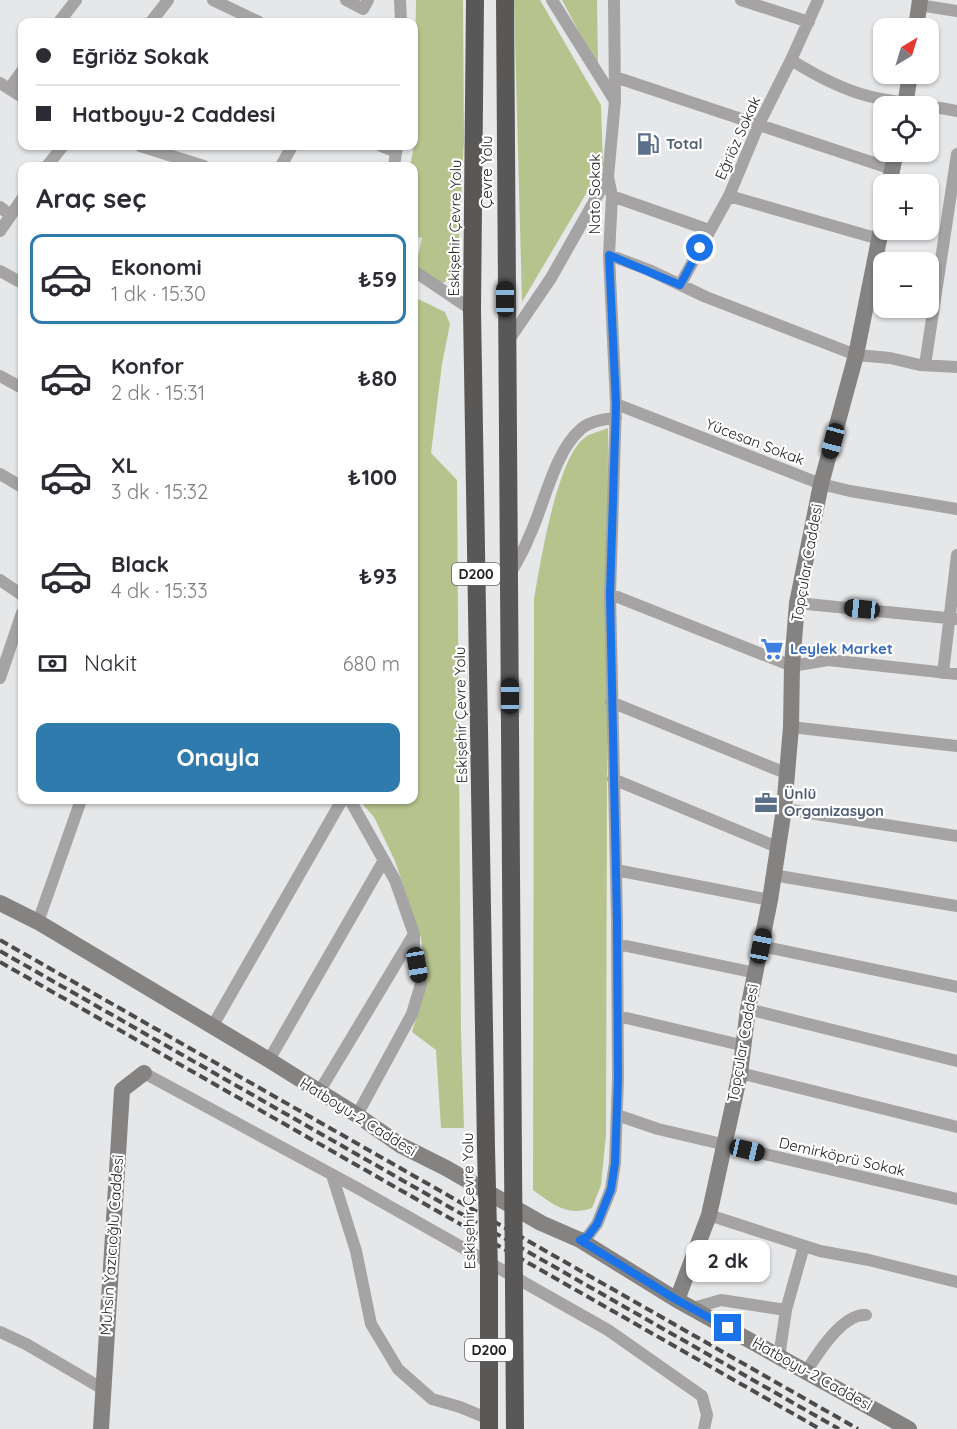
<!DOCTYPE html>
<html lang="tr">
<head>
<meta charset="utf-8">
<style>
  :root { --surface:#fff; --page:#f2f2f3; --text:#2b2b33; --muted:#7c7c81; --line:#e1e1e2; --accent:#307bae }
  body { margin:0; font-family:Quicksand,sans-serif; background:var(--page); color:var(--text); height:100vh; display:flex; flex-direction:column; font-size:22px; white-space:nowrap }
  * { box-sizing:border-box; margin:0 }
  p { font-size:20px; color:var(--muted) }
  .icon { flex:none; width:33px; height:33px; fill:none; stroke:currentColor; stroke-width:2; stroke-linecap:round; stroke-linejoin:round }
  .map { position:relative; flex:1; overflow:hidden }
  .side { position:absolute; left:18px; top:162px; width:400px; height:642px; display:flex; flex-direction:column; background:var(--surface); border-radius:12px; box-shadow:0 2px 4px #0004 }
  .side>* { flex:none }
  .banner { position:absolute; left:18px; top:18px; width:400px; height:132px; border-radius:12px; box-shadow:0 2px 4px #0004; display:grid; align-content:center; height:132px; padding:0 18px; background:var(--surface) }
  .needle { width:39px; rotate:38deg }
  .buttons { position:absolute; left:873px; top:18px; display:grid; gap:12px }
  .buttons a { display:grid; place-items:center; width:66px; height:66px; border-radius:12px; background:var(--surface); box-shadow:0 2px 4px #0004; font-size:30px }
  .end { position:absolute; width:27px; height:27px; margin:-14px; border:8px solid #1a73e8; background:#fff; box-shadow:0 0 0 3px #fff }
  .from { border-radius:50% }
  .bubble { position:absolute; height:42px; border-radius:12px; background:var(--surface); box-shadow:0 2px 4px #0004; font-size:20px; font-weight:800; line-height:42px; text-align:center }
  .car { position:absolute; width:18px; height:36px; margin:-18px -9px; border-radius:8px; box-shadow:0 0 4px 2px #0007; background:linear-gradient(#222 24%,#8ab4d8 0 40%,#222 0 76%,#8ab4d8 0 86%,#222 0) }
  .banner b { display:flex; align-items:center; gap:21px; height:57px; font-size:22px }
  .banner b+b { border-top:2px solid var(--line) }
  .banner i { width:15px; height:15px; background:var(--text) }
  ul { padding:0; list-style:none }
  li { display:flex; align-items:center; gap:18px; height:90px; margin:0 12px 9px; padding:0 6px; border:3px solid transparent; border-radius:12px }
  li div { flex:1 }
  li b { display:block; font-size:22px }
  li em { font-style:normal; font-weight:800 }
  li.active { border-color:var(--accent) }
  li>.icon { width:54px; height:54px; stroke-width:1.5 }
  h2 { padding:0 18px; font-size:27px; line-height:72px }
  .pay { display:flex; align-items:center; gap:15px; height:66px; padding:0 18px; font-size:22px }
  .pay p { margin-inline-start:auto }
  .action { display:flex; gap:12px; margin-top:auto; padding:12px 18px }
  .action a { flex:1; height:69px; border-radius:12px; background:var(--accent); color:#fff; font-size:24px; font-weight:800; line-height:69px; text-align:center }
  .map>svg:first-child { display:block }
</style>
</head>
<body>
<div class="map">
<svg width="957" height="1429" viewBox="0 0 957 1429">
  <rect width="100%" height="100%" fill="#e6e7e9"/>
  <path fill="#b6c38d" d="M416 0H463L464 140 457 275 441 284 415 268 422 238 414 236V166H410L414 146Z
    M514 0H540L601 105 603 165 522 302Z
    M562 0H597L598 63 595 62Z
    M414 297 445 312 450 324 442 364 431 453 457 480 461 1031 464 1128H441L436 1050 412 1032 426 984 421 938 395 861 374 817 359 800H414Z
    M608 428 606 1135 601 1185 592 1208C568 1217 552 1204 533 1190L534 600C540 564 556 463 583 439 588 434 601 431 608 428Z"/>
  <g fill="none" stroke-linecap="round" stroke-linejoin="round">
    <path stroke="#a5a3a3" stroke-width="12" d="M213 0 259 22
      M346 0 363 9 368 0
      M400 0 401 22
      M552 0 615 101
      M741 0 809 22
      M919 5 957 11
      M59 22 76 0
      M151 22 168 0
      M791 60C815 75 841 89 868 96 897 103 928 105 957 111
      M615 77 892 169
      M0 83 22 97
      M9 89 22 71
      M140 146 204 166
      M381 146 396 152
      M47 166 63 146
      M281 166 292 146
      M394 166 397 146
      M612 196 709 230
      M729 196 879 239
      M0 207 10 215
      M0 231 22 199
      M609 255 649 270 706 297 856 355 890 358 920 365 957 367
      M0 271 22 283
      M414 271 472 310
      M680 285 729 196 759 124 791 60 818 0
      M506 344 551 278 608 177
      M925 365 957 154
      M0 376 22 388
      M616 404 821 484 850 491 957 509
      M0 474 22 487
      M510 574C517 562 524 550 529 537 544 506 554 452 581 429 590 421 604 419 616 418
      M0 580 22 595
      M610 594 792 666 828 660 957 674
      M797 603 957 619
      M943 673 957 555
      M0 678 22 613
      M611 702 788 774
      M791 727 957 746
      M613 779 777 847
      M350 800 395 880 414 934V947L421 984 412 1014 357 1115
      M784 809 957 836
      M616 870 770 900
      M773 875 957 906
      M38 922 81 800
      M617 944 756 973
      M761 946 957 987
      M748 1009 957 1061
      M618 1016 745 1046
      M212 1027 342 800
      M269 1060 384 860
      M144 1073 359 1189 608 1330 702 1396 707 1415 704 1429
      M740 1073 957 1127
      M319 1092 414 934
      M617 1115 658 1129 957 1199
      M332 1175 356 1251 371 1324 398 1369 432 1399 460 1407 489 1419
      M709 1215 820 1251 869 1260 957 1282
      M580 1240 588 1236 597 1224 611 1189 615 1163 618 1078 617 919 610 594 616 404 609 255 612 196 608 177 615 101 614 0
      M693 1308 721 1300 786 1310 804 1246
      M0 1332 26 1344 103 1389
      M779 1357 786 1310
      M806 1372C817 1354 843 1313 866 1315"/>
    <path stroke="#858382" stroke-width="16" d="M916 28 920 0
      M905 106 910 74
      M889 184 896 152
      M0 903 38 922 269 1060 357 1115 400 1145 446 1168 541 1223 580 1240 677 1300 909 1429
      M677 1300 709 1215 740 1073 748 1009 770 900 784 809 791 727 792 666 797 603 821 484 856 355 884 215
      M101 1429 122 1090 144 1073"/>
    <path stroke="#5a5857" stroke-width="18" d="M475 0 472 310 486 1148
      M505 0C505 388 511 776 513 1163
      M514 1283 515 1429
      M489 1429V1271"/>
    <path stroke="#4b4b4c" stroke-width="4" stroke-dasharray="9 4.5" stroke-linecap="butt" d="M0 940 858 1429
      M0 951 839 1429
      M0 962 820 1429"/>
    <path stroke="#5a5857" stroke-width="18" d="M486 1148 489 1271
      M513 1163 514 1283"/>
  </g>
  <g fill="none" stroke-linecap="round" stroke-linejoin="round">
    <path stroke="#1a73e8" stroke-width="8" d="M700 248 680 285 609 255 616 404 610 594 617 919 618 1078 615 1163 611 1189 597 1224 588 1236 580 1240 677 1300 728 1328"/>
  </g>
  <defs>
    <g id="fuel-bare" transform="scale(1.8)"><path d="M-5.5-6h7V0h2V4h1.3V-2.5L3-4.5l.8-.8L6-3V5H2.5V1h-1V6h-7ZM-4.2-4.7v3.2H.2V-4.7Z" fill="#5c6f8a" stroke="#fff" stroke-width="2.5" paint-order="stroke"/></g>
    <g id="supermarket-bare" transform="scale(1.8)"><path d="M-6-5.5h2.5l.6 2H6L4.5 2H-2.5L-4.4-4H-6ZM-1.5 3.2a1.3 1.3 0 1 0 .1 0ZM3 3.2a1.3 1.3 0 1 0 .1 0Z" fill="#3f7fe0" stroke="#fff" stroke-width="2.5" paint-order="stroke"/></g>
    <g id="office-bare" transform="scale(1.8)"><path d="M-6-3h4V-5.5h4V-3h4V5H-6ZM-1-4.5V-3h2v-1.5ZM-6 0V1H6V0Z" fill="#5c6f8a" stroke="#fff" stroke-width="2.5" paint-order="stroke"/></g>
  </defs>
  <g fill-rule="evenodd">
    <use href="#fuel-bare" x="648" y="144"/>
    <use href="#supermarket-bare" x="772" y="649"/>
    <use href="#office-bare" x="766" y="803"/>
  </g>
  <g text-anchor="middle" stroke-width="4.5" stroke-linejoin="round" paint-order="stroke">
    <g fill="#fff" stroke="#646465" stroke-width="1.5">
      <rect x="452" y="563" width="48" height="22" rx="4.5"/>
      <rect x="465" y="1339" width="48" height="22" rx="4.5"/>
    </g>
    <g font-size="14" font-weight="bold" fill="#222223">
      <text x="476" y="579">D200</text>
      <text x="489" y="1355">D200</text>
    </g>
    <g font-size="15" fill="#222223" stroke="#fff">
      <text transform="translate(738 138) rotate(-66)" y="5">Eğriöz Sokak</text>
      <text transform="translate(487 172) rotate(-90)" y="5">Çevre Yolu</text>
      <text transform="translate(595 194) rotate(-90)" y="5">Nato Sokak</text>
      <text transform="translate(455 228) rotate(-89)" y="5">Eskişehir Çevre Yolu</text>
      <text transform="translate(755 442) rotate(21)" y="5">Yücesan Sokak</text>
      <text transform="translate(807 563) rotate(-80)" y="5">Topçular Caddesi</text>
      <text transform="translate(461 715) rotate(-91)" y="5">Eskişehir Çevre Yolu</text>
      <text transform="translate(743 1043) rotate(-80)" y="5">Topçular Caddesi</text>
      <text transform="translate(358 1117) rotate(32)" y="5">Hatboyu-2 Caddesi</text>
      <text transform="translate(842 1157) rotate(13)" y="5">Demirköprü Sokak</text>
      <text transform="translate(469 1201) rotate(-91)" y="5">Eskişehir Çevre Yolu</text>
      <text transform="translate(112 1245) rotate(-86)" y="5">Muhsin Yazıcıoğlu Caddesi</text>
      <text transform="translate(812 1374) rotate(29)" y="5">Hatboyu-2 Caddesi</text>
    </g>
    <g font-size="15" font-weight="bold" fill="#4e5e75" stroke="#fff" text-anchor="start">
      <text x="666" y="149">Total</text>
      <text x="784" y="799">Ünlü<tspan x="784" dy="17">Organizasyon</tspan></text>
    </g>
    <g font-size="15" font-weight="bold" fill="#366cbe" stroke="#fff" text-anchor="start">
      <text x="790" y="654">Leylek Market</text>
    </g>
  </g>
</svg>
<div class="buttons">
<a><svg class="needle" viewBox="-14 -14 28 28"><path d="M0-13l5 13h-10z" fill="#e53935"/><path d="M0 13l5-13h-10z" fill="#7c7c81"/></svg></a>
<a><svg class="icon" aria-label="locate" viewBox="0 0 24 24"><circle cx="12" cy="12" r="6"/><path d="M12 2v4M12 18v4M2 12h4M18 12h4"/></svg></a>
<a>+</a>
<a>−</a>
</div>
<i class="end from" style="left:700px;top:248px"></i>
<i class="end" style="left:728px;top:1328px"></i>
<div class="bubble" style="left:686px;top:1240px;width:84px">2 dk</div>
<i class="car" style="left:505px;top:299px;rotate:0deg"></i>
<i class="car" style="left:833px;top:441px;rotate:195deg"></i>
<i class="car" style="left:862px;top:609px;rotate:276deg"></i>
<i class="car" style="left:510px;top:696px;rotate:0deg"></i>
<i class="car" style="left:761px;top:946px;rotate:11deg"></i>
<i class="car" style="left:417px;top:965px;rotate:170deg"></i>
<i class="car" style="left:747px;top:1150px;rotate:103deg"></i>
<div class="banner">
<b><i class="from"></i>Eğriöz Sokak</b>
<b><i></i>Hatboyu-2 Caddesi</b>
</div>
<section class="side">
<h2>Araç seç</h2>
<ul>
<li class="active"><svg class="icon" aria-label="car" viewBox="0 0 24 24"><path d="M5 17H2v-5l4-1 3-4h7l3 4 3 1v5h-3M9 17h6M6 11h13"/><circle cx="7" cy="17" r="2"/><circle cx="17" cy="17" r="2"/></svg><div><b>Ekonomi</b><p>1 dk · 15:30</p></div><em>₺59</em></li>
<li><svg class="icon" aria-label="car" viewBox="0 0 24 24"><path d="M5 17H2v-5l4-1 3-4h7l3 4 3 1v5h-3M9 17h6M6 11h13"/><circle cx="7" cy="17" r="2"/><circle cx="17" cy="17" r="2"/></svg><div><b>Konfor</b><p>2 dk · 15:31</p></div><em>₺80</em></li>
<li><svg class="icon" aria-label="car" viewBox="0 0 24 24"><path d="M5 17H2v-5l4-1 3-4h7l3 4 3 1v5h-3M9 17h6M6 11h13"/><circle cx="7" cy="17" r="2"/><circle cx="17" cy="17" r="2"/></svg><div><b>XL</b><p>3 dk · 15:32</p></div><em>₺100</em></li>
<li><svg class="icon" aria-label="car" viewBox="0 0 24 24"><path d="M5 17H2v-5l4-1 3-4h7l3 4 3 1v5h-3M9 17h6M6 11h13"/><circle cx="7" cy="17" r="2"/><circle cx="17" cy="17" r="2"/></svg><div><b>Black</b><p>4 dk · 15:33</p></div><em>₺93</em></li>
</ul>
<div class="pay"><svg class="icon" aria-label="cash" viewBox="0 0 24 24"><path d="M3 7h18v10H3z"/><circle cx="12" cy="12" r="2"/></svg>Nakit<p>680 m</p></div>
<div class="action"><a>Onayla</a></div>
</section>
</div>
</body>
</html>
